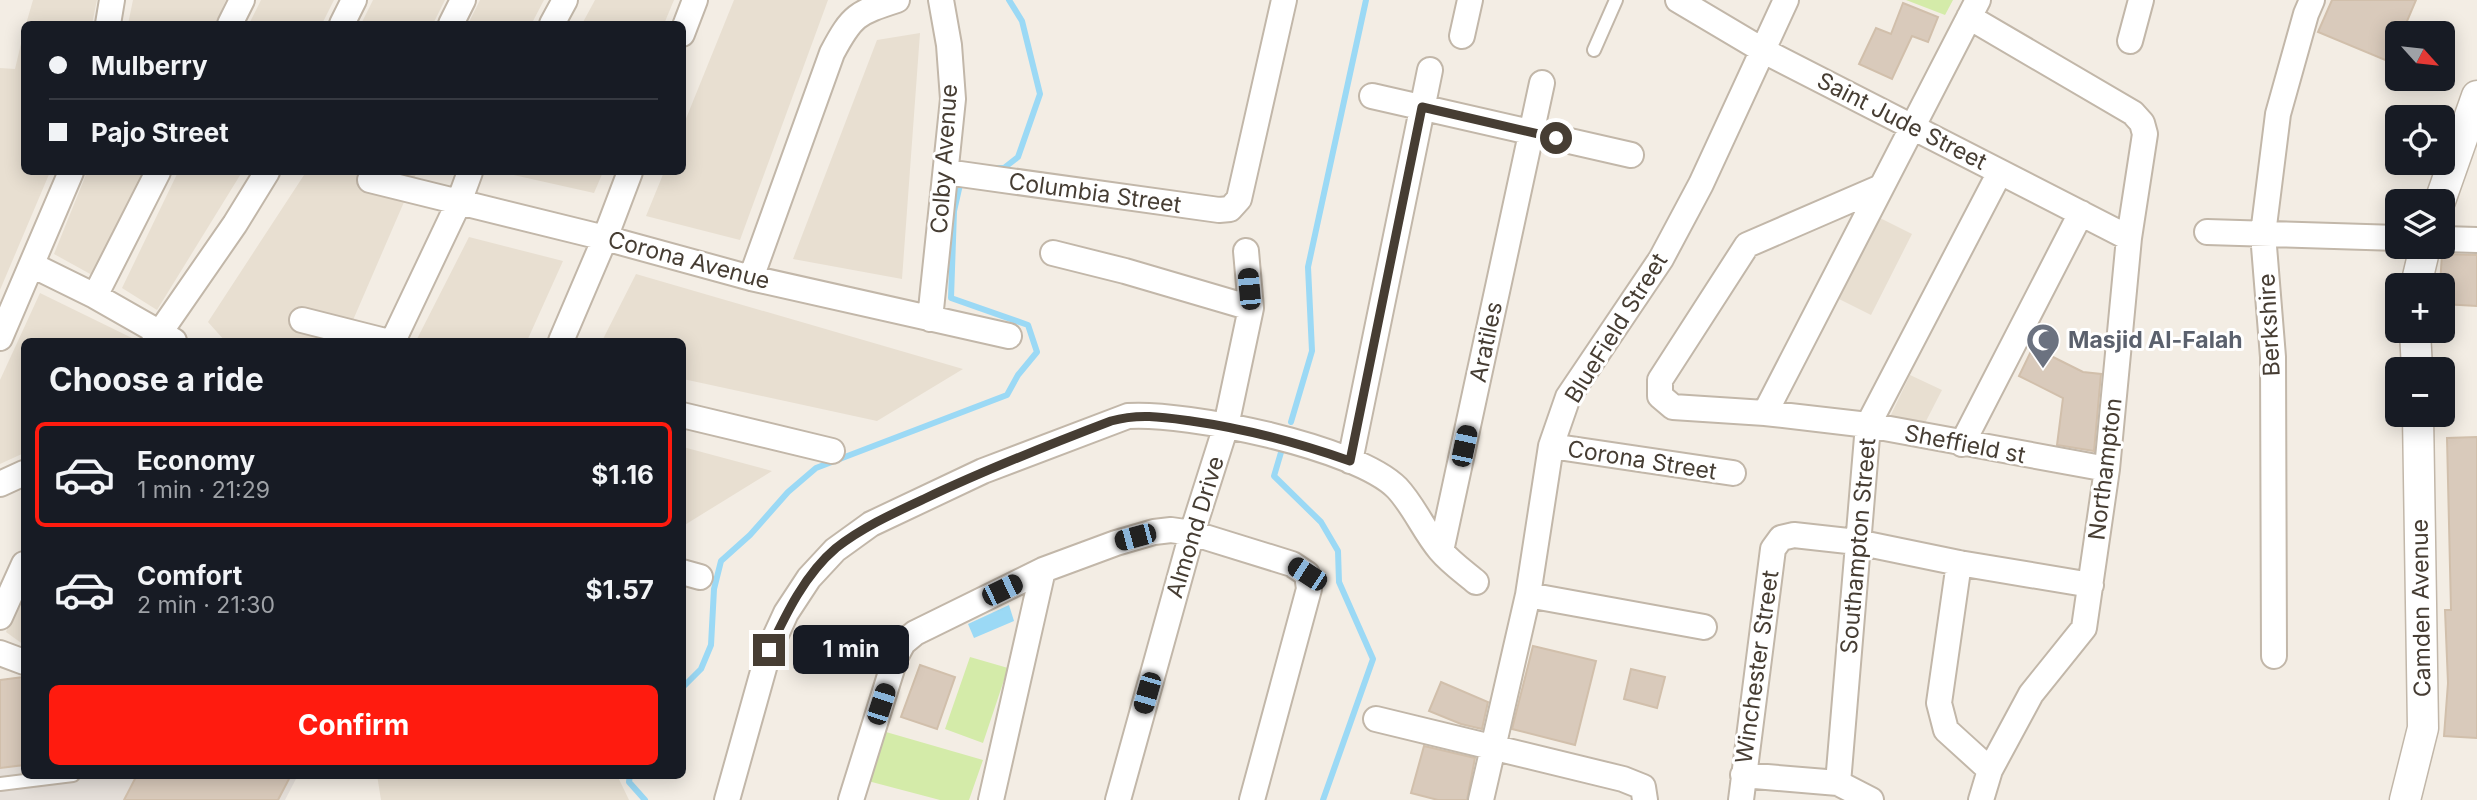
<!DOCTYPE html>
<html lang="en">
<head>
<meta charset="utf-8">
<style>
  :root { --surface:#171b24; --page:#242831; --text:#f1f3f6; --muted:#9ea1a6; --line:#363941; --accent:#ff1b0f }
  body { margin:0; font-family:Inter,sans-serif; background:var(--page); color:var(--text); height:100vh; display:flex; flex-direction:column; font-size:26px; white-space:nowrap }
  * { box-sizing:border-box; margin:0 }
  p { font-size:23px; color:var(--muted) }
  .icon { flex:none; width:38px; height:38px; fill:none; stroke:currentColor; stroke-width:2; stroke-linecap:round; stroke-linejoin:round }
  .map { position:relative; flex:1; overflow:hidden }
  .sheet { position:absolute; left:21px; top:338px; width:665px; height:441px; display:flex; flex-direction:column; background:var(--surface); border-radius:10px; box-shadow:0 4px 18px #0003 }
  .sheet>* { flex:none }
  .hud { position:absolute; left:21px; top:21px; width:665px; height:154px; border-radius:10px; box-shadow:0 4px 18px #0003; display:grid; align-content:center; height:154px; padding:0 28px; background:var(--surface) }
  .needle { width:46px; rotate:117deg }
  .buttons { position:absolute; left:2385px; top:21px; display:grid; gap:14px }
  .buttons a { display:grid; place-items:center; width:70px; height:70px; border-radius:10px; background:var(--surface); box-shadow:0 4px 18px #0003; font-size:35px }
  .end { position:absolute; width:32px; height:32px; margin:-16px; border:9px solid #463d33; background:#fff; box-shadow:0 0 0 4px #fff }
  .from { border-radius:50% }
  .bubble { position:absolute; height:49px; border-radius:10px; background:var(--surface); box-shadow:0 4px 18px #0003; font-size:23px; font-weight:700; line-height:49px; text-align:center }
  .car { position:absolute; width:21px; height:42px; margin:-21px -10px; border-radius:9px; box-shadow:0 0 5px 2px #0007; background:linear-gradient(#222 24%,#8ab4d8 0 40%,#222 0 76%,#8ab4d8 0 86%,#222 0) }
  .hud b { display:flex; align-items:center; gap:24px; height:66px; font-size:26px }
  .hud b+b { border-top:2px solid var(--line) }
  .hud i { width:18px; height:18px; background:var(--text) }
  ul { padding:0; list-style:none }
  li { display:flex; align-items:center; gap:21px; height:105px; margin:0 14px 10px; padding:0 14px; border:4px solid transparent; border-radius:10px }
  li div { flex:1 }
  li b { display:block; font-size:26px }
  li em { font-style:normal; font-weight:700 }
  li.selected { border-color:var(--accent) }
  li>.icon { width:63px; height:63px; stroke-width:1.5 }
  h2 { padding:0 28px; font-size:32px; line-height:84px }
  .cta { display:flex; gap:14px; margin-top:auto; padding:14px 28px }
  .cta a { flex:1; height:80px; border-radius:10px; background:var(--accent); color:#fff; font-size:28px; font-weight:700; line-height:80px; text-align:center }
  .map>svg:first-child { display:block }
</style>
</head>
<body>
<div class="map">
<svg width="2477" height="800" viewBox="0 0 2477 800">
  <rect width="100%" height="100%" fill="#f3ede4"/>
  <path fill="#e8dfd1" d="M33 0H97L92 24H26Z
    M133 0H226L215 24H128Z
    M261 0H334L322 24H249Z
    M373 0H445L433 24H361Z
    M480 0H544L532 23 529 24H468Z
    M595 0H674L664 24H582Z
    M734 0H828L740 240 646 216 664 172H682L683 126Z
    M24 31V172H50L0 290V68L15 69Z
    M920 33 902 279 793 259 877 40Z
    M87 172H144L92 275 54 254Z
    M178 172H242L157 310 122 288Z
    M306 172H417L344 341H225L208 322Z
    M500 172H603L594 193Z
    M1880 218 1912 234 1871 315 1839 299Z
    M469 237 563 261 527 341H416Z
    M636 274 963 369 877 421 683 379 682 341H602Z
    M40 293 132 338 129 341H24V453L0 464V380Z
    M1910 375 1942 390 1924 425 1889 419Z
    M683 447 772 471 683 526Z
    M24 585V645L6 632Z
    M377 775H617L629 800H381Z"/>
  <path fill="#e5dfd9" d="M20 677 24 679V775H298L285 800H0V680Z"/>
  <path fill="#d4eba9" d="M1906 0H1953L1945 15Z
    M970 657 1008 668 983 743 945 729Z
    M886 732 983 760 969 800H940L868 781Z"/>
  <path fill="#9bd9f5" d="M1009 605 1014 621 974 638 968 624Z"/>
  <g fill="none" stroke-linecap="round" stroke-linejoin="round">
    <path stroke="#9bd9f5" stroke-width="6" d="M999 168H1004L1018 157 1040 94 1022 21 1009 0
      M1291 422 1312 351 1308 267 1366 0
      M1282 449 1274 476 1321 522 1338 551 1339 582 1373 659 1323 800
      M682 688 701 669 711 645 714 589 721 561 750 535 788 492 816 468 1007 395 1018 375 1037 352 1028 325 951 298 954 211 961 180
      M630 775 629 782 645 800"/>
  </g>
  <path fill="#d9cabb" stroke="#d1bfab" stroke-width="2" d="M2332 0H2416L2402 33H2398V45L2390 62 2318 32Z
    M1903 3 1938 17 1928 42 1912 36 1892 79 1859 64 1876 28 1891 34Z
    M2442 254 2477 255V306L2443 304V285H2440Z
    M2033 347 2083 372 2101 374 2094 451 2057 445 2063 398 2019 376Z
    M2477 437V738L2444 736 2448 683 2445 610H2451L2447 438Z
    M1533 646 1596 661 1575 745 1512 729Z
    M920 665 955 677 937 729 901 717Z
    M1631 669 1665 677 1657 708 1624 699Z
    M24 677V765L0 768V680Z
    M1441 682 1488 702 1482 729 1461 724 1429 711Z
    M1424 746 1475 758 1467 800H1438L1411 793Z
    M137 775H291L278 800H124Z"/>
  <g fill="none" stroke-linecap="round" stroke-linejoin="round">
    <g stroke="#c2b7a9" stroke-width="16">
      <path id="service" d="M1594 50 1616 0
        M0 784 73 775"/>
    </g>
    <g stroke="#c2b7a9" stroke-width="28">
      <path id="minor" d="M1678 0 1764 51 2129 238
        M1969 17 2133 113 2142 123 2145 134 2129 238 2107 469 2084 628 2031 694 1990 770 1981 800
        M108 24 112 0
        M230 24 242 0
        M342 24 354 0
        M451 24 463 0
        M552 24 565 0
        M682 34 695 0
        M1462 36 1470 0
        M2130 41 2141 0
        M1372 96 1631 155
        M946 172 1219 210 1230 209 1239 199 1284 0
        M370 180 605 238 751 278 1009 336
        M1881 187 1747 245 1660 380V396L1673 407 1765 413 1868 425 2107 469
        M2207 232 2398 238
        M2443 239 2477 240
        M1053 253 1125 271 1251 308
        M32 265 95 296 174 341
        M751 278 832 53C852 15 857 13 897 0
        M95 296 158 172
        M930 319 953 99 949 45 941 0
        M302 320 385 341
        M0 338 71 172
        M154 341 235 224 267 172
        M393 341 459 202 470 172
        M561 341 605 238 630 172
        M1765 413 1978 0
        M682 415 832 451
        M1962 444 2081 213
        M1551 446 1733 473
        M1350 461 1430 70
        M0 484 24 473
        M1441 551 1542 83
        M1959 563 1939 703 1946 730 1990 770
        M682 572 700 577
        M1528 595 1704 627
        M0 617 24 564
        M0 653 24 662
        M2274 656 2273 357 2263 234 2278 114 2306 14 2312 0
        M1376 719 1623 779 1643 787 1645 800
        M1743 775 1838 783 1871 800
        M1838 783 1868 425 2000 172
        M727 800 769 650 786 613 809 578 835 550 871 524 983 471 1128 416C1187 412 1357 447 1397 488 1414 506 1424 531 1440 550 1450 562 1464 572 1476 582
        M851 800 896 656 903 643 915 633 1043 570 1116 543 1154 532 1171 530 1192 533 1292 564 1307 574 1309 589 1252 800
        M991 800 1043 570
        M1118 800 1192 533 1226 426 1251 308 1246 251
        M1481 800 1528 595 1551 446 1568 397 1661 259 1701 184 1786 0
        M1741 800 1773 549 1781 538 1794 535 1857 542 1959 563 2091 585"/>
    </g>
    <g stroke="#c2b7a9" stroke-width="33">
      <path id="tertiary" d="M2440 201 2477 96
        M2416 285 2425 247
        M2415 331 2417 369
        M2405 800 2423 728 2418 415"/>
    </g>
    <use href="#service" stroke="#fff" stroke-width="12"/>
    <use href="#minor" stroke="#fff" stroke-width="24"/>
    <use href="#tertiary" stroke="#fff" stroke-width="30"/>
  </g>
  <g fill="none" stroke-linecap="round" stroke-linejoin="round">
    <path stroke="#463d33" stroke-width="9" d="M769 650C786 614 805 574 836 548 863 527 894 513 924 499 985 470 1048 445 1111 421 1139 413 1163 417 1191 421 1248 429 1296 442 1350 461L1422 107 1556 138"/>
  </g>
  <defs>
    <g id="mosque-pin" transform="scale(1.75)"><path d="M0 17L-7.5 6A9.5 9.5 0 1 1 7.5 6Z" fill="#6b7280" stroke="#fff"/><path d="M3.5-4.9A6 6 0 1 0 3.5 4.9A5 5 0 1 1 3.5-4.9Z" fill="#fff"/></g>
  </defs>
  <g fill-rule="evenodd">
    <use href="#mosque-pin" x="2043" y="340"/>
  </g>
  <g text-anchor="middle" stroke-width="6" stroke-linejoin="round" paint-order="stroke">
    <g font-size="23" fill="#463d33" stroke="#fff">
      <text transform="translate(1902 121) rotate(27)" y="8">Saint Jude Street</text>
      <text transform="translate(944 159) rotate(-86)" y="8">Colby Avenue</text>
      <text transform="translate(1095 193) rotate(8)" y="8">Columbia Street</text>
      <text transform="translate(689 260) rotate(15)" y="8">Corona Avenue</text>
      <text transform="translate(2269 325) rotate(-93)" y="8">Berkshire</text>
      <text transform="translate(1616 328) rotate(-58)" y="8">BlueField Street</text>
      <text transform="translate(1486 342) rotate(-78)" y="8">Aratiles</text>
      <text transform="translate(1965 444) rotate(11)" y="8">Sheffield st</text>
      <text transform="translate(1642 460) rotate(9)" y="8">Corona Street</text>
      <text transform="translate(2105 469) rotate(-83)" y="8">Northampton</text>
      <text transform="translate(1195 527) rotate(-73)" y="8">Almond Drive</text>
      <text transform="translate(1858 546) rotate(-85)" y="8">Southampton Street</text>
      <text transform="translate(2421 608) rotate(-91)" y="8">Camden Avenue</text>
      <text transform="translate(1757 667) rotate(-82)" y="8">Winchester Street</text>
    </g>
    <g font-size="23" font-weight="bold" fill="#5b616d" stroke="#fff" text-anchor="start">
      <text x="2068" y="348">Masjid Al-Falah</text>
    </g>
  </g>
</svg>
<div class="buttons">
<a><svg class="needle" viewBox="-14 -14 28 28"><path d="M0-13l5 13h-10z" fill="#e53935"/><path d="M0 13l5-13h-10z" fill="#9ea1a6"/></svg></a>
<a><svg class="icon" aria-label="locate" viewBox="0 0 24 24"><circle cx="12" cy="12" r="6"/><path d="M12 2v4M12 18v4M2 12h4M18 12h4"/></svg></a>
<a><svg class="icon" aria-label="layers" viewBox="0 0 24 24"><path d="M12 4l9 5-9 5-9-5zM3 14l9 5 9-5"/></svg></a>
<a>+</a>
<a>−</a>
</div>
<i class="end from" style="left:1556px;top:138px"></i>
<i class="end" style="left:769px;top:650px"></i>
<div class="bubble" style="left:793px;top:625px;width:116px">1 min</div>
<i class="car" style="left:1249px;top:289px;rotate:355deg"></i>
<i class="car" style="left:1464px;top:446px;rotate:12deg"></i>
<i class="car" style="left:1135px;top:537px;rotate:255deg"></i>
<i class="car" style="left:1307px;top:574px;rotate:303deg"></i>
<i class="car" style="left:1002px;top:590px;rotate:64deg"></i>
<i class="car" style="left:1147px;top:693px;rotate:196deg"></i>
<i class="car" style="left:881px;top:704px;rotate:18deg"></i>
<div class="hud">
<b><i class="from"></i>Mulberry</b>
<b><i></i>Pajo Street</b>
</div>
<section class="sheet">
<h2>Choose a ride</h2>
<ul>
<li class="selected"><svg class="icon" aria-label="car" viewBox="0 0 24 24"><path d="M5 17H2v-5l4-1 3-4h7l3 4 3 1v5h-3M9 17h6M6 11h13"/><circle cx="7" cy="17" r="2"/><circle cx="17" cy="17" r="2"/></svg><div><b>Economy</b><p>1 min · 21:29</p></div><em>$1.16</em></li>
<li><svg class="icon" aria-label="car" viewBox="0 0 24 24"><path d="M5 17H2v-5l4-1 3-4h7l3 4 3 1v5h-3M9 17h6M6 11h13"/><circle cx="7" cy="17" r="2"/><circle cx="17" cy="17" r="2"/></svg><div><b>Comfort</b><p>2 min · 21:30</p></div><em>$1.57</em></li>
</ul>
<div class="cta"><a>Confirm</a></div>
</section>
</div>
</body>
</html>
